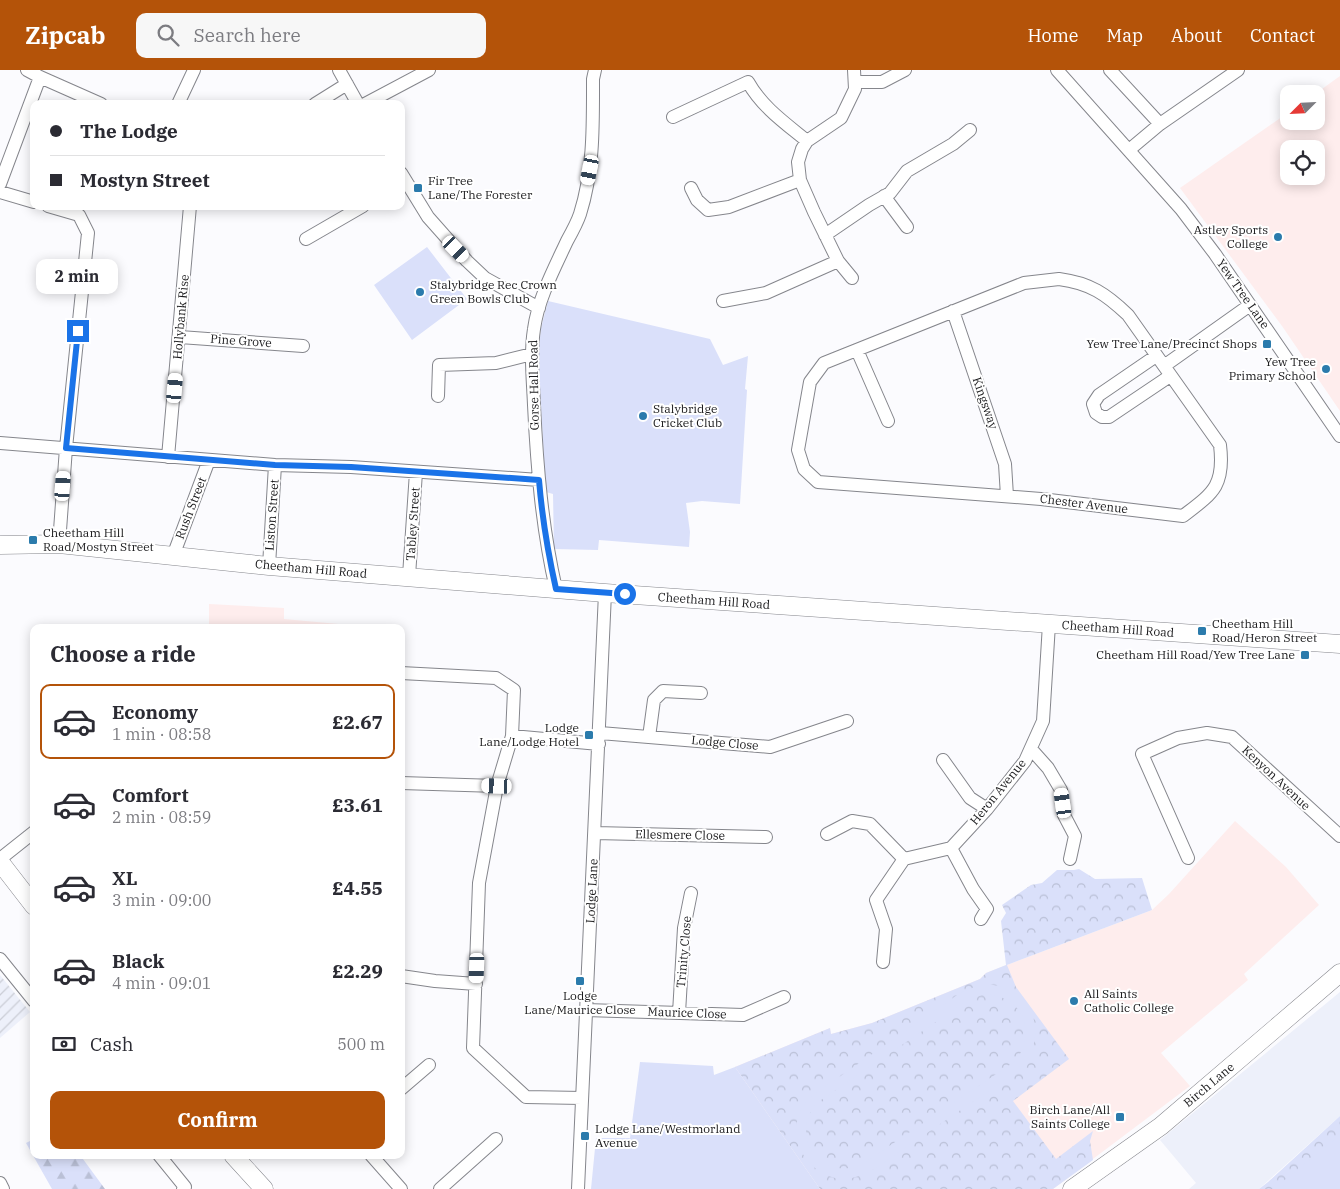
<!DOCTYPE html>
<html lang="en">
<head>
<meta charset="utf-8">
<style>
  :root { --surface:#fff; --page:#f7f7f7; --text:#2b2b33; --muted:#7c7c81; --line:#e1e1e2; --accent:#b45309 }
  body { margin:0; font-family:"IBM Plex Serif",serif; background:var(--page); color:var(--text); height:100vh; display:flex; flex-direction:column; font-size:19px; white-space:nowrap }
  * { box-sizing:border-box; margin:0 }
  p { font-size:16px; color:var(--muted) }
  .icon { flex:none; width:28px; height:28px; fill:none; stroke:currentColor; stroke-width:2; stroke-linecap:round; stroke-linejoin:round }
  .map { position:relative; flex:1; overflow:hidden }
  .details { position:absolute; left:30px; top:554px; width:375px; height:535px; display:flex; flex-direction:column; background:var(--surface); border-radius:10px; box-shadow:0 2px 12px #0003 }
  .details>* { flex:none }
  .hud { position:absolute; left:30px; top:30px; width:375px; height:110px; border-radius:10px; box-shadow:0 2px 12px #0003; display:grid; align-content:center; height:110px; padding:0 20px; background:var(--surface) }
  .needle { width:32px; rotate:246deg }
  .controls { position:absolute; left:1280px; top:15px; display:grid; gap:10px }
  .controls a { display:grid; place-items:center; width:45px; height:45px; border-radius:10px; background:var(--surface); box-shadow:0 2px 12px #0003; font-size:25px }
  .end { position:absolute; width:22px; height:22px; margin:-11px; border:6px solid #1a73e8; background:#fff; box-shadow:0 0 0 2px #fff }
  .from { border-radius:50% }
  .bubble { position:absolute; height:35px; border-radius:10px; background:var(--surface); box-shadow:0 2px 12px #0003; font-size:16px; font-weight:700; line-height:35px; text-align:center }
  .car { position:absolute; width:15px; height:30px; margin:-15px -8px; border-radius:6px; box-shadow:0 0 4px 1px #0007; background:linear-gradient(#fff 24%,#345 0 40%,#fff 0 76%,#345 0 86%,#fff 0) }
  .hud b { display:flex; align-items:center; gap:18px; height:48px; font-size:19px }
  .hud b+b { border-top:1px solid var(--line) }
  .hud i { width:12px; height:12px; background:var(--text) }
  ul { padding:0; list-style:none }
  li { display:flex; align-items:center; gap:15px; height:75px; margin:0 10px 8px; padding:0 10px; border:2px solid transparent; border-radius:10px }
  li div { flex:1 }
  li b { display:block; font-size:19px }
  li em { font-style:normal; font-weight:700 }
  li.active { border-color:var(--accent) }
  li>.icon { width:45px; height:45px; stroke-width:1.5 }
  h2 { padding:0 20px; font-size:22px; line-height:60px }
  .pay { display:flex; align-items:center; gap:12px; height:55px; padding:0 20px; font-size:19px }
  .pay p { margin-inline-start:auto }
  .action { display:flex; gap:10px; margin-top:auto; padding:10px 20px }
  .action a { flex:1; height:58px; border-radius:10px; background:var(--accent); color:#fff; font-size:20px; font-weight:700; line-height:58px; text-align:center }
  header { display:flex; align-items:center; gap:30px; box-sizing:border-box; height:70px; padding:0 25px; background:var(--accent); color:#fff }
  header strong { font-size:24px }
  nav { display:flex; gap:28px; margin-inline-start:auto; font-size:18px }
  .search { width:350px; height:45px; background:var(--page); display:flex; align-items:center; gap:12px; box-sizing:border-box; padding:0 18px; border-radius:10px; color:var(--muted); font-size:19px }
  .map>svg:first-child { display:block }
</style>
</head>
<body>
<header>
<strong>Zipcab</strong>
<div class="search"><svg class="icon" aria-label="search" viewBox="0 0 24 24"><circle cx="10" cy="10" r="6"/><path d="M15 15l6 6"/></svg>Search here</div>
<nav><a>Home</a><a>Map</a><a>About</a><a>Contact</a></nav>
</header>
<div class="map">
<svg width="1340" height="1119" viewBox="0 0 1340 1119">
  <defs>
    <pattern id="industrial-furrows" width="10" height="10" patternUnits="userSpaceOnUse" patternTransform="scale(1.25)"><rect width="10" height="10" fill="#edf0fa"/><path d="M-1 1l2-2M0 10L10 0M9 11l2-2" fill="none" stroke="#cbcdd6"/></pattern>
    <pattern id="forest-firs" width="22" height="20" patternUnits="userSpaceOnUse" patternTransform="scale(1.25)"><rect width="22" height="20" fill="#dae0fa"/><path d="M5 1l3.5 6h-7zM16 11l3.5 6h-7z" fill="#bac0d6"/></pattern>
    <pattern id="park-crowns" width="20" height="18" patternUnits="userSpaceOnUse" patternTransform="scale(1.25)"><rect width="20" height="18" fill="#dae0fa"/><path d="M2 6a3 3 0 1 1 6 0M12 15a3 3 0 1 1 6 0" fill="none" stroke="#bac0d6"/></pattern>
  </defs>
  <rect width="100%" height="100%" fill="#fbfbfe"/>
  <path fill="#edf0fa" d="M1340 922V1046L1259 1119H1189L1196 1113 1160 1070Z"/>
  <path fill="url(#industrial-furrows)" d="M0 905 30 942 0 968Z"/>
  <path fill="#feeded" fill-rule="evenodd" d="M1340 6V341L1282 256 1180 118 1289 42V51H1316L1315 24ZM1289 79H1316V106H1289Z
    M209 534 284 538V549L371 557H209Z
    M1235 751 1286 797 1319 835 1244 904 1248 910 1161 983 1190 1016 1053 1119H820L735 997 830 958 831 964 872 953 980 909 986 903 1152 840 1169 824Z"/>
  <path fill="url(#forest-firs)" d="M34 1069V1085H80L105 1119H52L26 1073Z"/>
  <path fill="url(#park-crowns)" d="M1079 799 1095 809 1142 808 1152 840 1007 895 1016 917 1069 989 1013 1031 1056 1089 1093 1061 1090 1071 1093 1090 1053 1119H820L735 997 830 958 831 964 872 953 980 909 986 903 1006 895 1001 851 1006 843 1002 835 1031 815 1042 813 1057 800H1074Z
    M1340 1046V1119H1259L1268 1112Z"/>
  <path fill="#dae0fa" fill-rule="evenodd" d="M427 177 467 229 412 270 374 215Z
    M548 231 710 269 723 295 748 286 745 319 747 320 740 434 702 431 686 433 690 462 689 477 599 470 598 480 554 479 553 424 546 422 538 285 541 258Z
    M979 915C985 915 992 914 998 916 1041 925 1047 978 1015 1003L874 1099C864 1104 854 1109 842 1109 817 1107 793 1082 796 1056 798 1046 802 1036 809 1028L960 923ZM985 924C1023 925 1039 964 1014 992L861 1095C819 1112 788 1064 818 1032L968 930Z
    M640 992 713 996 714 1005 735 997 820 1119H591L596 1068H630Z
    M1340 1065V1119H1286L1281 1113Z"/>
  <g fill="none" stroke-linecap="round" stroke-linejoin="round">
    <g stroke="#85868c" stroke-width="14">
      <path id="street" d="M27 0 40 7 101 34
        M339 0 358 34
        M1057 0 1181 139 1215 184 1340 366
        M1110 0 1160 54
        M855 12H882L905 0
        M178 34 194 0
        M315 34 347 14
        M365 34 429 0
        M673 47 748 12C762 37 785 53 807 71
        M1129 80 1160 54 1238 0
        M401 103 428 147 467 191 485 208 539 238
        M0 114 40 7
        M691 118 697 130 708 140 729 137 800 110
        M0 122 34 132
        M884 126 907 157
        M48 136 79 145 88 163 66 378 59 474
        M825 165 869 135 890 123 907 101 953 74 970 60
        M306 169 363 136
        M852 208 838 191 814 142 800 110 798 92 802 79 807 71 841 48 855 19 854 0
        M1059 209C1090 213 1106 224 1128 245L1220 375C1225 416 1213 423 1183 446L1041 429 818 412 804 399 798 380 810 312 824 293 1024 213Z
        M723 231 766 223 838 191
        M953 241 1005 394 1007 426
        M180 267 303 276
        M857 280 888 351
        M1156 286 1099 325 1093 334 1096 343 1102 347H1109L1170 306
        M1164 296 1250 235
        M438 326 439 295 496 293 532 284
        M0 373 275 395 351 397 539 410
        M168 387 190 136
        M173 486 209 390
        M269 496 275 395
        M409 506 416 402
        M556 519C542 458 537 397 534 335 533 310 530 284 534 259 538 229 554 199 567 171 572 162 577 153 580 144 594 100 593 54 593 9L595 0
        M401 603 496 608 514 620 512 666 497 716 479 813 473 978 526 1027 582 1028
        M600 663 770 677 847 651
        M512 666 599 674
        M649 667 654 630 663 621 701 623
        M1031 679 1048 698 1061 720 1064 745 1075 766 1070 789
        M943 690 970 728 987 739
        M401 713 497 716
        M595 763 766 767
        M827 764 852 751 870 754 904 789
        M951 778 973 819 987 839 981 849
        M1188 788 1142 684 1178 668 1207 663 1232 667 1340 766
        M0 789 34 762
        M904 789 951 778 987 739 1025 691 1043 651 1049 554
        M0 889 34 931
        M883 892 886 859 876 830 904 789
        M401 906 435 911 476 914
        M586 940 743 945 784 927
        M679 943 684 858 691 823
        M401 1019 429 995
        M159 1085 185 1117 183 1119
        M371 1085 401 1119
        M0 1113 3 1119
        M440 1119 496 1069
        M578 1119 605 523"/>
    </g>
    <g stroke="#85868c" stroke-width="19">
      <path id="secondary" d="M0 475 59 474 269 496 605 523 1340 574
        M0 792 34 836
        M233 1085 264 1119
        M1072 1119 1161 1056 1340 903"/>
    </g>
    <use href="#street" stroke="#fff" stroke-width="12"/>
    <use href="#secondary" stroke="#fff" stroke-width="18"/>
  </g>
  <g fill="none" stroke-linecap="round" stroke-linejoin="round">
    <path stroke="#1a73e8" stroke-width="6" d="M78 261 66 378 275 395 351 397 539 410C542 447 548 483 556 519L625 524"/>
  </g>
  <g fill="#2b7bac" stroke="#fff" stroke-width="2">
    <rect x="413" y="113" width="10" height="10" rx="2.5"/>
    <circle cx="1278" cy="167" r="5"/>
    <circle cx="420" cy="222" r="5"/>
    <rect x="1262" y="269" width="10" height="10" rx="2.5"/>
    <circle cx="1326" cy="299" r="5"/>
    <circle cx="643" cy="346" r="5"/>
    <rect x="28" y="465" width="10" height="10" rx="2.5"/>
    <rect x="1197" y="556" width="10" height="10" rx="2.5"/>
    <rect x="1300" y="580" width="10" height="10" rx="2.5"/>
    <rect x="584" y="660" width="10" height="10" rx="2.5"/>
    <rect x="575" y="906" width="10" height="10" rx="2.5"/>
    <circle cx="1074" cy="931" r="5"/>
    <rect x="1115" y="1042" width="10" height="10" rx="2.5"/>
    <rect x="580" y="1061" width="10" height="10" rx="2.5"/>
  </g>
  <g text-anchor="middle" stroke-width="4" stroke-linejoin="round" paint-order="stroke">
    <g font-size="12" fill="#19191b" stroke="#fff" text-anchor="start">
      <text x="428" y="115">Fir Tree<tspan x="428" dy="14">Lane/The Forester</tspan></text>
      <text x="1268" y="164" text-anchor="end">Astley Sports<tspan x="1268" dy="14">College</tspan></text>
      <text x="430" y="219">Stalybridge Rec Crown<tspan x="430" dy="14">Green Bowls Club</tspan></text>
      <text x="1257" y="278" text-anchor="end">Yew Tree Lane/Precinct Shops</text>
      <text x="1316" y="296" text-anchor="end">Yew Tree<tspan x="1316" dy="14">Primary School</tspan></text>
      <text x="653" y="343">Stalybridge<tspan x="653" dy="14">Cricket Club</tspan></text>
      <text x="43" y="467">Cheetham Hill<tspan x="43" dy="14">Road/Mostyn Street</tspan></text>
      <text x="1212" y="558">Cheetham Hill<tspan x="1212" dy="14">Road/Heron Street</tspan></text>
      <text x="1295" y="589" text-anchor="end">Cheetham Hill Road/Yew Tree Lane</text>
      <text x="579" y="662" text-anchor="end">Lodge<tspan x="579" dy="14">Lane/Lodge Hotel</tspan></text>
      <text x="1084" y="928">All Saints<tspan x="1084" dy="14">Catholic College</tspan></text>
      <text x="580" y="930" text-anchor="middle">Lodge<tspan x="580" dy="14">Lane/Maurice Close</tspan></text>
      <text x="1110" y="1044" text-anchor="end">Birch Lane/All<tspan x="1110" dy="14">Saints College</tspan></text>
      <text x="595" y="1063">Lodge Lane/Westmorland<tspan x="595" dy="14">Avenue</tspan></text>
    </g>
    <g font-size="12" fill="#19191b" stroke="#fff">
      <text transform="translate(1243 224) rotate(55)" y="4">Yew Tree Lane</text>
      <text transform="translate(181 247) rotate(-85)" y="4">Hollybank Rise</text>
      <text transform="translate(241 271) rotate(4)" y="4">Pine Grove</text>
      <text transform="translate(534 315) rotate(-91)" y="4">Gorse Hall Road</text>
      <text transform="translate(985 333) rotate(71)" y="4">Kingsway</text>
      <text transform="translate(1084 434) rotate(7)" y="4">Chester Avenue</text>
      <text transform="translate(191 438) rotate(-69)" y="4">Rush Street</text>
      <text transform="translate(272 445) rotate(-86)" y="4">Liston Street</text>
      <text transform="translate(413 454) rotate(-86)" y="4">Tabley Street</text>
      <text transform="translate(311 499) rotate(5)" y="4">Cheetham Hill Road</text>
      <text transform="translate(714 531) rotate(4)" y="4">Cheetham Hill Road</text>
      <text transform="translate(1118 559) rotate(4)" y="4">Cheetham Hill Road</text>
      <text transform="translate(725 673) rotate(5)" y="4">Lodge Close</text>
      <text transform="translate(1276 708) rotate(43)" y="4">Kenyon Avenue</text>
      <text transform="translate(998 722) rotate(-51)" y="4">Heron Avenue</text>
      <text transform="translate(680 765) rotate(1)" y="4">Ellesmere Close</text>
      <text transform="translate(592 821) rotate(-87)" y="4">Lodge Lane</text>
      <text transform="translate(684 882) rotate(-85)" y="4">Trinity Close</text>
      <text transform="translate(687 943) rotate(2)" y="4">Maurice Close</text>
      <text transform="translate(1209 1015) rotate(-40)" y="4">Birch Lane</text>
    </g>
  </g>
</svg>
<div class="controls">
<a><svg class="needle" viewBox="-14 -14 28 28"><path d="M0-13l5 13h-10z" fill="#e53935"/><path d="M0 13l5-13h-10z" fill="#7c7c81"/></svg></a>
<a><svg class="icon" aria-label="locate" viewBox="0 0 24 24"><circle cx="12" cy="12" r="6"/><path d="M12 2v4M12 18v4M2 12h4M18 12h4"/></svg></a>
</div>
<i class="end from" style="left:625px;top:524px"></i>
<i class="end" style="left:78px;top:261px"></i>
<div class="bubble" style="left:36px;top:189px;width:82px">2 min</div>
<i class="car" style="left:590px;top:100px;rotate:191deg"></i>
<i class="car" style="left:456px;top:179px;rotate:136deg"></i>
<i class="car" style="left:175px;top:318px;rotate:5deg"></i>
<i class="car" style="left:63px;top:416px;rotate:4deg"></i>
<i class="car" style="left:497px;top:716px;rotate:272deg"></i>
<i class="car" style="left:1063px;top:733px;rotate:352deg"></i>
<i class="car" style="left:477px;top:898px;rotate:182deg"></i>
<div class="hud">
<b><i class="from"></i>The Lodge</b>
<b><i></i>Mostyn Street</b>
</div>
<section class="details">
<h2>Choose a ride</h2>
<ul>
<li class="active"><svg class="icon" aria-label="car" viewBox="0 0 24 24"><path d="M5 17H2v-5l4-1 3-4h7l3 4 3 1v5h-3M9 17h6M6 11h13"/><circle cx="7" cy="17" r="2"/><circle cx="17" cy="17" r="2"/></svg><div><b>Economy</b><p>1 min · 08:58</p></div><em>£2.67</em></li>
<li><svg class="icon" aria-label="car" viewBox="0 0 24 24"><path d="M5 17H2v-5l4-1 3-4h7l3 4 3 1v5h-3M9 17h6M6 11h13"/><circle cx="7" cy="17" r="2"/><circle cx="17" cy="17" r="2"/></svg><div><b>Comfort</b><p>2 min · 08:59</p></div><em>£3.61</em></li>
<li><svg class="icon" aria-label="car" viewBox="0 0 24 24"><path d="M5 17H2v-5l4-1 3-4h7l3 4 3 1v5h-3M9 17h6M6 11h13"/><circle cx="7" cy="17" r="2"/><circle cx="17" cy="17" r="2"/></svg><div><b>XL</b><p>3 min · 09:00</p></div><em>£4.55</em></li>
<li><svg class="icon" aria-label="car" viewBox="0 0 24 24"><path d="M5 17H2v-5l4-1 3-4h7l3 4 3 1v5h-3M9 17h6M6 11h13"/><circle cx="7" cy="17" r="2"/><circle cx="17" cy="17" r="2"/></svg><div><b>Black</b><p>4 min · 09:01</p></div><em>£2.29</em></li>
</ul>
<div class="pay"><svg class="icon" aria-label="cash" viewBox="0 0 24 24"><path d="M3 7h18v10H3z"/><circle cx="12" cy="12" r="2"/></svg>Cash<p>500 m</p></div>
<div class="action"><a>Confirm</a></div>
</section>
</div>
</body>
</html>
